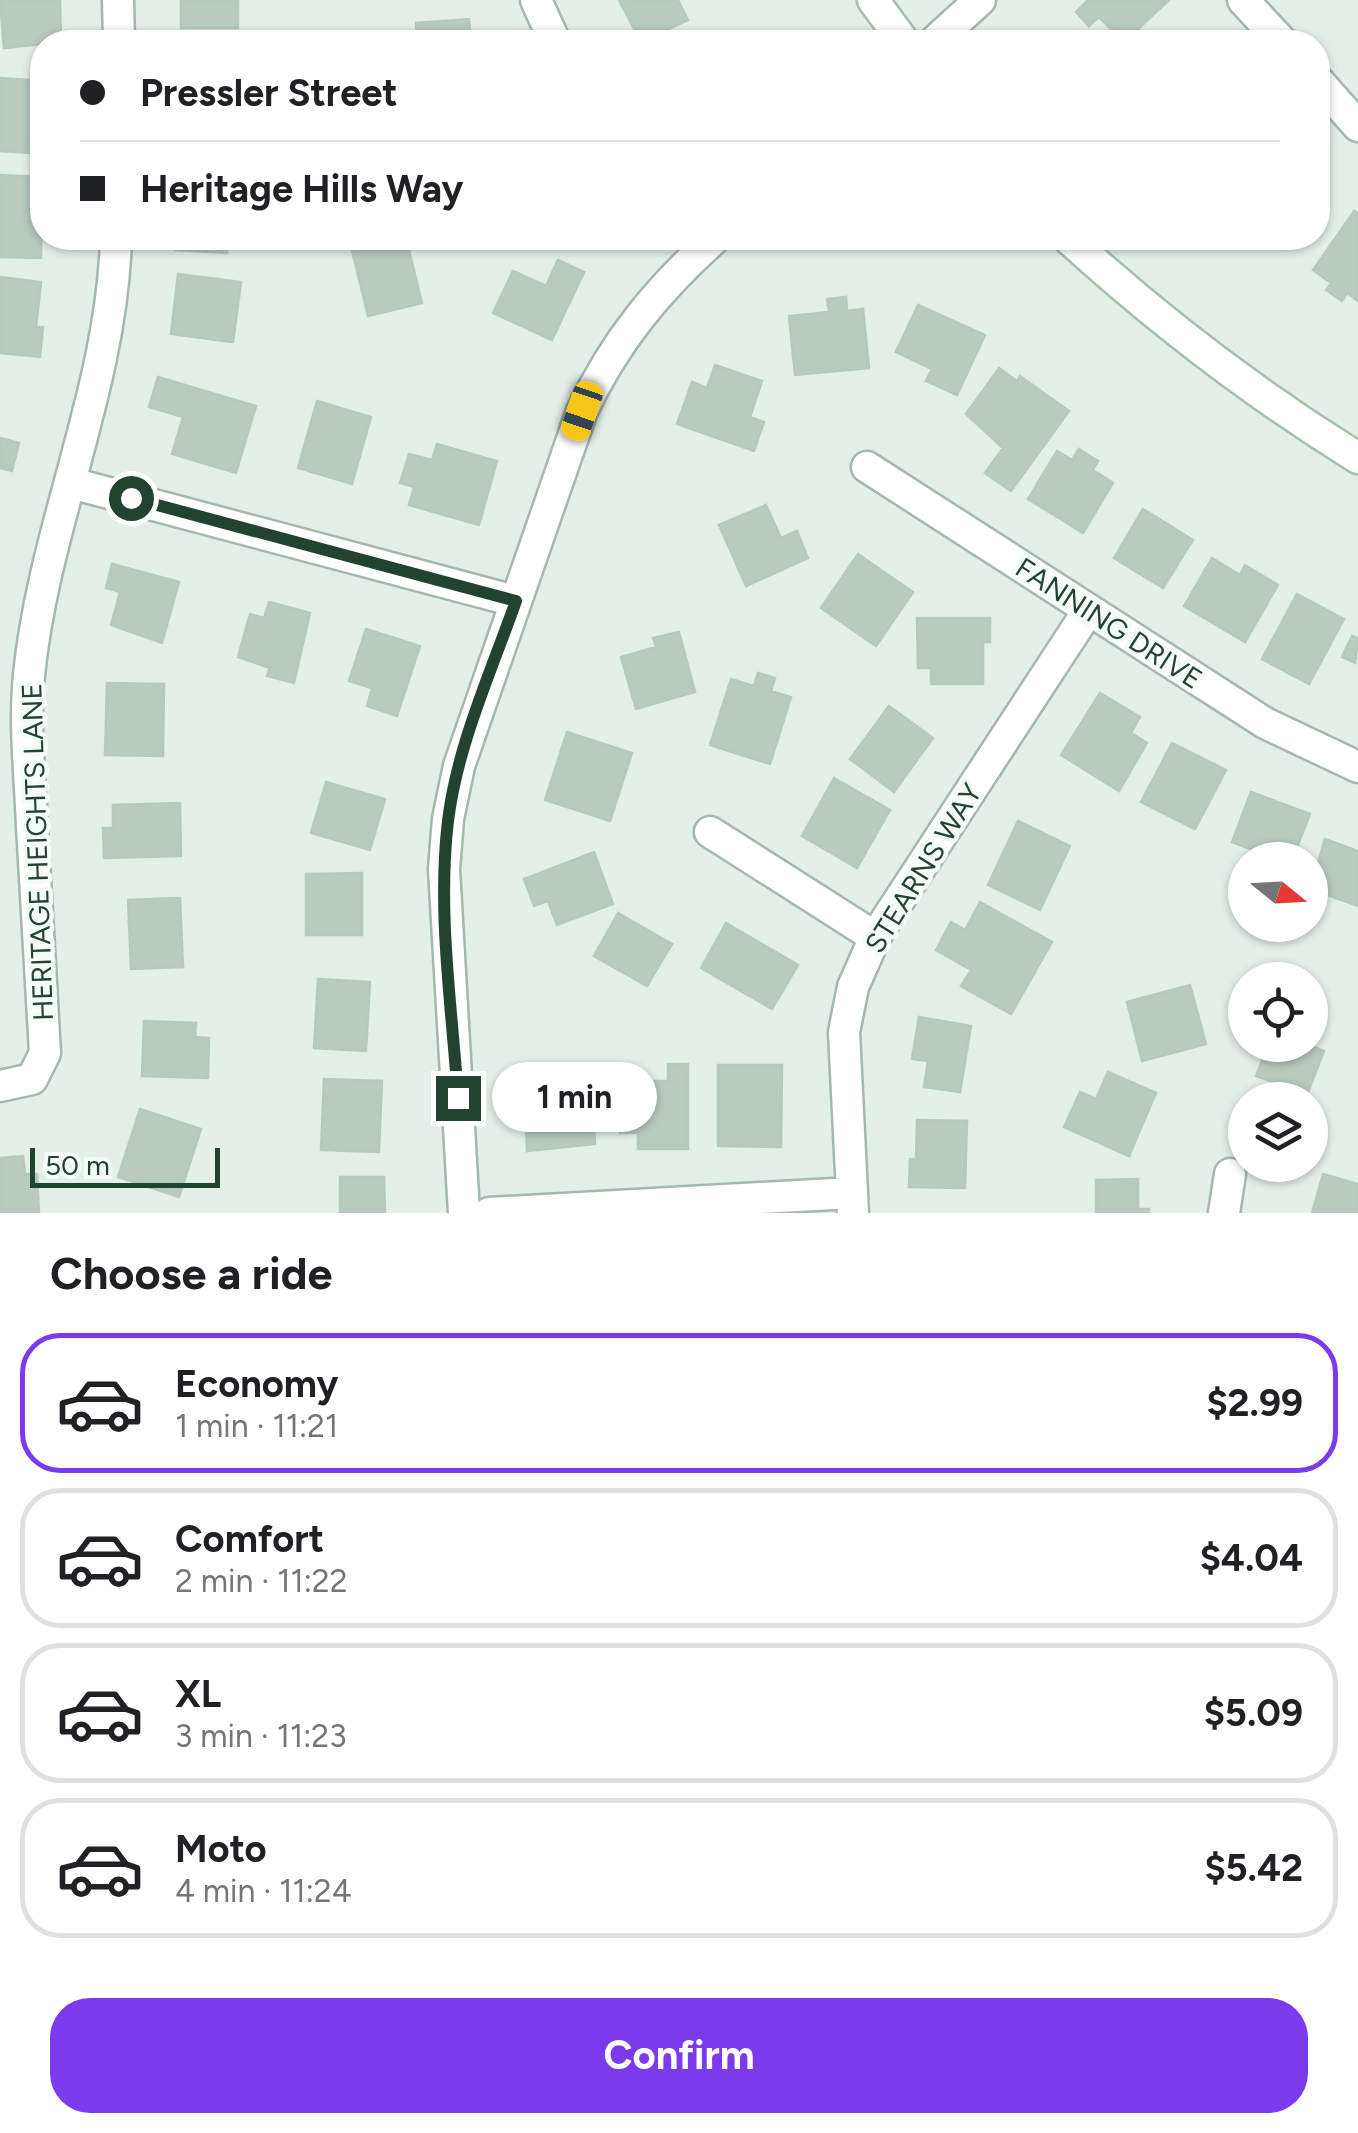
<!DOCTYPE html>
<html lang="en">
<head>
<meta charset="utf-8">
<style>
  :root { --surface:#fff; --page:#f2f2f2; --text:#202124; --muted:#757577; --line:#e0e0e0; --accent:#7c3aed }
  body { margin:0; font-family:Figtree,sans-serif; background:var(--page); color:var(--text); height:100vh; display:flex; flex-direction:column; font-size:38px; white-space:nowrap }
  * { box-sizing:border-box; margin:0 }
  p { font-size:32px; color:var(--muted) }
  .icon { flex:none; width:55px; height:55px; fill:none; stroke:currentColor; stroke-width:2; stroke-linecap:round; stroke-linejoin:round }
  .map { position:relative; height:1213px; overflow:hidden }
  .drawer { display:flex; flex-direction:column; background:var(--surface); flex:1 }
  .drawer>* { flex:none }
  .hud { position:absolute; left:30px; top:30px; width:1300px; height:220px; border-radius:40px; box-shadow:0 2px 8px #0004; display:grid; align-content:center; height:220px; padding:0 50px; background:var(--surface) }
  .needle { width:65px; rotate:108deg }
  .buttons { position:absolute; left:1228px; top:842px; display:grid; gap:20px }
  .buttons a { display:grid; place-items:center; width:100px; height:100px; border-radius:50%; background:var(--surface); box-shadow:0 2px 8px #0004; font-size:50px }
  .scale { position:absolute; left:30px; bottom:25px; width:190px; box-sizing:border-box; padding-left:10px; border:5px solid #214330; border-top:0; font-size:28px; line-height:35px; white-space:nowrap; color:#214330; -webkit-text-stroke:8px #f5fbf7; paint-order:stroke }
  .end { position:absolute; width:45px; height:45px; margin:-22px; border:12px solid #214330; background:#fff; box-shadow:0 0 0 5px #fff }
  .from { border-radius:50% }
  .bubble { position:absolute; height:70px; border-radius:35px; background:var(--surface); box-shadow:0 2px 8px #0004; font-size:32px; font-weight:700; line-height:70px; text-align:center }
  .car { position:absolute; width:30px; height:60px; margin:-30px -15px; border-radius:12px; box-shadow:0 0 8px 2px #0007; background:linear-gradient(#f5c518 24%,#345 0 40%,#f5c518 0 76%,#345 0 86%,#f5c518 0) }
  .hud b { display:flex; align-items:center; gap:35px; height:95px; font-size:38px }
  .hud b+b { border-top:2px solid var(--line) }
  .hud i { width:25px; height:25px; background:var(--text) }
  ul { padding:0; list-style:none }
  li { display:flex; align-items:center; gap:30px; height:140px; margin:0 20px 15px; padding:0 30px; border:5px solid var(--line); border-radius:40px }
  li div { flex:1 }
  li b { display:block; font-size:38px }
  li em { font-style:normal; font-weight:700 }
  li.on { border-color:var(--accent) }
  li>.icon { width:90px; height:90px; stroke-width:1.5 }
  h2 { padding:0 50px; font-size:45px; line-height:120px }
  .action { display:flex; gap:20px; margin-top:auto; padding:20px 50px }
  .action a { flex:1; height:115px; border-radius:40px; background:var(--accent); color:#fff; font-size:40px; font-weight:700; line-height:115px; text-align:center }
  .map>svg:first-child { display:block }
</style>
</head>
<body>
<div class="map">
<svg width="1358" height="1213" viewBox="0 0 1358 1213">
  <rect width="100%" height="100%" fill="#e4efe7"/>
  <path fill="#b9cabf" stroke="#b6c9bc" stroke-width="2.5" d="M0 0H60L61 42 4 48Z
    M181 0H238V28H181Z
    M619 0H678L688 20 641 42Z
    M1088 0H1169L1124 42 1099 17 1089 26 1076 12Z
    M469 19 471 42H417L416 23Z
    M0 78 42 81V109L33 108 30 153 0 151Z
    M0 175 42 177 41 258 0 257Z
    M1354 211 1358 213V301L1347 293 1342 301 1326 290 1331 283 1313 270Z
    M175 238H228L227 253 175 250Z
    M349 238H406L422 303 368 316Z
    M558 260 584 272 552 340 493 313 513 271 546 286Z
    M178 274 241 282 233 342 171 334Z
    M0 277 41 282 36 327H43L40 357 0 353Z
    M846 297 847 311 863 309 869 368 795 375 789 316 829 312 827 299Z
    M918 305 985 335 957 395 926 381 932 369 896 352Z
    M715 365 762 381 750 417 764 422 754 451 677 424 692 382 707 388Z
    M999 368 1017 381 1020 376 1069 411 1011 491 985 473 1003 448 966 414Z
    M158 377 256 406 236 473 172 454 183 417 149 407Z
    M317 401 371 417 352 484 298 468Z
    M0 438 19 443 12 471 0 468Z
    M437 444 497 461 479 525 409 505 414 487 400 483 409 454 432 460Z
    M1079 449 1098 461 1093 470 1113 483 1083 533 1028 499 1057 451 1072 460Z
    M766 505 781 538 797 531 808 558 746 586 719 525Z
    M1143 509 1193 540 1163 588 1114 558Z
    M858 554 913 592 876 646 821 608Z
    M1212 558 1240 575 1245 565 1278 585 1245 642 1184 606Z
    M112 564 179 582 162 643 111 625 120 592 106 588Z
    M1297 594 1344 619 1309 684 1262 659Z
    M269 602 310 613 294 683 267 676 270 668 238 657 250 614 264 618Z
    M917 618H990V642H983V684H931V668H918Z
    M366 629 420 646 397 716 367 706 372 688 349 681Z
    M679 632 695 692 636 709 621 657 656 647 653 638Z
    M1352 636 1358 638 1355 663 1342 657Z
    M758 673 775 678 771 691 791 697 770 764 710 745 731 679 754 686Z
    M107 683 164 684 163 756 105 755Z
    M1100 693 1140 717 1131 733 1147 743 1119 791 1061 755Z
    M889 706 933 738 894 792 850 759Z
    M567 732 632 753 610 821 545 800Z
    M1172 743 1226 770 1195 829 1141 802Z
    M834 778 890 810 857 868 802 836Z
    M326 782 385 799 370 850 311 833Z
    M1251 792 1310 814 1292 860H1278L1232 842Z
    M180 803 181 856 104 858 103 828H113V805Z
    M1018 821 1070 846 1040 910 988 885Z
    M1325 839 1358 851V906L1310 889Z
    M594 852 613 904 557 925 548 901 534 906 524 879Z
    M362 873V935H306V874Z
    M180 898 183 967 131 969 128 900Z
    M980 902 1052 942 1011 1014 961 986 971 970 936 950 951 922 965 930Z
    M618 913 672 944 647 986 594 956Z
    M726 923 798 965 772 1009 701 968Z
    M318 979 370 982 366 1051 314 1048Z
    M1190 985 1206 1044 1142 1061 1127 1002Z
    M919 1017 971 1026 960 1092 924 1087 928 1061 912 1059Z
    M144 1021 196 1023 195 1037 209 1038 208 1078 142 1076Z
    M1268 1045H1309L1324 1051 1305 1100 1274 1095 1279 1084 1256 1076Z
    M668 1064H688V1149H638V1133H620V1081H668Z
    M718 1065H782L781 1147 718 1146Z
    M1108 1072 1156 1093 1129 1156 1064 1127 1080 1092 1096 1099Z
    M324 1079 382 1081 379 1152 321 1150Z
    M592 1087 595 1144 527 1151 525 1102 550 1101V1089Z
    M140 1109 201 1129 179 1197 118 1177Z
    M917 1120 967 1121 965 1188 909 1187 910 1159H916Z
    M23 1156 25 1174H37L39 1213H0V1158Z
    M1323 1174 1358 1184V1213H1312Z
    M340 1177H384L385 1213H340Z
    M1138 1179V1209H1149V1213H1096V1180Z"/>
  <g fill="none" stroke-linecap="round" stroke-linejoin="round">
    <g stroke="#a6b8ac" stroke-width="35">
      <path id="minor" d="M118 0 119 42
        M536 0 555 42
        M1243 0 1282 42
        M934 42 980 0
        M1318 81 1358 126
        M867 467 1265 723 1358 767
        M71 483 515 601
        M710 832 875 937
        M0 1086 32 1079 45 1053C41 978 37 902 32 826 30 776 24 725 29 675 44 526 112 388 116 238
        M464 1213 444 869 448 819 459 766 582 411C615 341 658 289 715 238
        M489 1213 851 1193
        M853 1213 844 1032 853 987 875 937 1088 611
        M1224 1213 1230 1174"/>
    </g>
    <g stroke="#a4bfae" stroke-width="35">
      <path id="secondary" d="M873 0 904 42
        M1068 238C1159 321 1253 393 1358 458"/>
    </g>
    <use href="#minor" stroke="#fff" stroke-width="30"/>
    <use href="#secondary" stroke="#fff" stroke-width="30"/>
  </g>
  <g fill="none" stroke-linecap="round" stroke-linejoin="round">
    <path stroke="#214330" stroke-width="12" d="M131 498 516 601C491 672 457 746 448 821 437 912 452 1008 458 1098"/>
  </g>
  <g text-anchor="middle" stroke-width="9" stroke-linejoin="round" paint-order="stroke">
    <g font-size="28" fill="#214330" stroke="#f5fbf7">
      <text transform="translate(1109 623) rotate(33)" y="10">FANNING DRIVE</text>
      <text transform="translate(37 852) rotate(-92)" y="10">HERITAGE HEIGHTS LANE</text>
      <text transform="translate(923 868) rotate(-58)" y="10">STEARNS WAY</text>
    </g>
  </g>
</svg>
<div class="buttons">
<a><svg class="needle" viewBox="-14 -14 28 28"><path d="M0-13l5 13h-10z" fill="#e53935"/><path d="M0 13l5-13h-10z" fill="#757577"/></svg></a>
<a><svg class="icon" aria-label="locate" viewBox="0 0 24 24"><circle cx="12" cy="12" r="6"/><path d="M12 2v4M12 18v4M2 12h4M18 12h4"/></svg></a>
<a><svg class="icon" aria-label="layers" viewBox="0 0 24 24"><path d="M12 4l9 5-9 5-9-5zM3 14l9 5 9-5"/></svg></a>
</div>
<div class="scale">50 m</div>
<i class="end from" style="left:131px;top:498px"></i>
<i class="end" style="left:458px;top:1098px"></i>
<div class="bubble" style="left:492px;top:1062px;width:165px">1 min</div>
<i class="car" style="left:582px;top:411px;rotate:199deg"></i>
<div class="hud">
<b><i class="from"></i>Pressler Street</b>
<b><i></i>Heritage Hills Way</b>
</div>
</div>
<section class="drawer">
<h2>Choose a ride</h2>
<ul>
<li class="on"><svg class="icon" aria-label="car" viewBox="0 0 24 24"><path d="M5 17H2v-5l4-1 3-4h7l3 4 3 1v5h-3M9 17h6M6 11h13"/><circle cx="7" cy="17" r="2"/><circle cx="17" cy="17" r="2"/></svg><div><b>Economy</b><p>1 min · 11:21</p></div><em>$2.99</em></li>
<li><svg class="icon" aria-label="car" viewBox="0 0 24 24"><path d="M5 17H2v-5l4-1 3-4h7l3 4 3 1v5h-3M9 17h6M6 11h13"/><circle cx="7" cy="17" r="2"/><circle cx="17" cy="17" r="2"/></svg><div><b>Comfort</b><p>2 min · 11:22</p></div><em>$4.04</em></li>
<li><svg class="icon" aria-label="car" viewBox="0 0 24 24"><path d="M5 17H2v-5l4-1 3-4h7l3 4 3 1v5h-3M9 17h6M6 11h13"/><circle cx="7" cy="17" r="2"/><circle cx="17" cy="17" r="2"/></svg><div><b>XL</b><p>3 min · 11:23</p></div><em>$5.09</em></li>
<li><svg class="icon" aria-label="car" viewBox="0 0 24 24"><path d="M5 17H2v-5l4-1 3-4h7l3 4 3 1v5h-3M9 17h6M6 11h13"/><circle cx="7" cy="17" r="2"/><circle cx="17" cy="17" r="2"/></svg><div><b>Moto</b><p>4 min · 11:24</p></div><em>$5.42</em></li>
</ul>
<div class="action"><a>Confirm</a></div>
</section>
</body>
</html>
